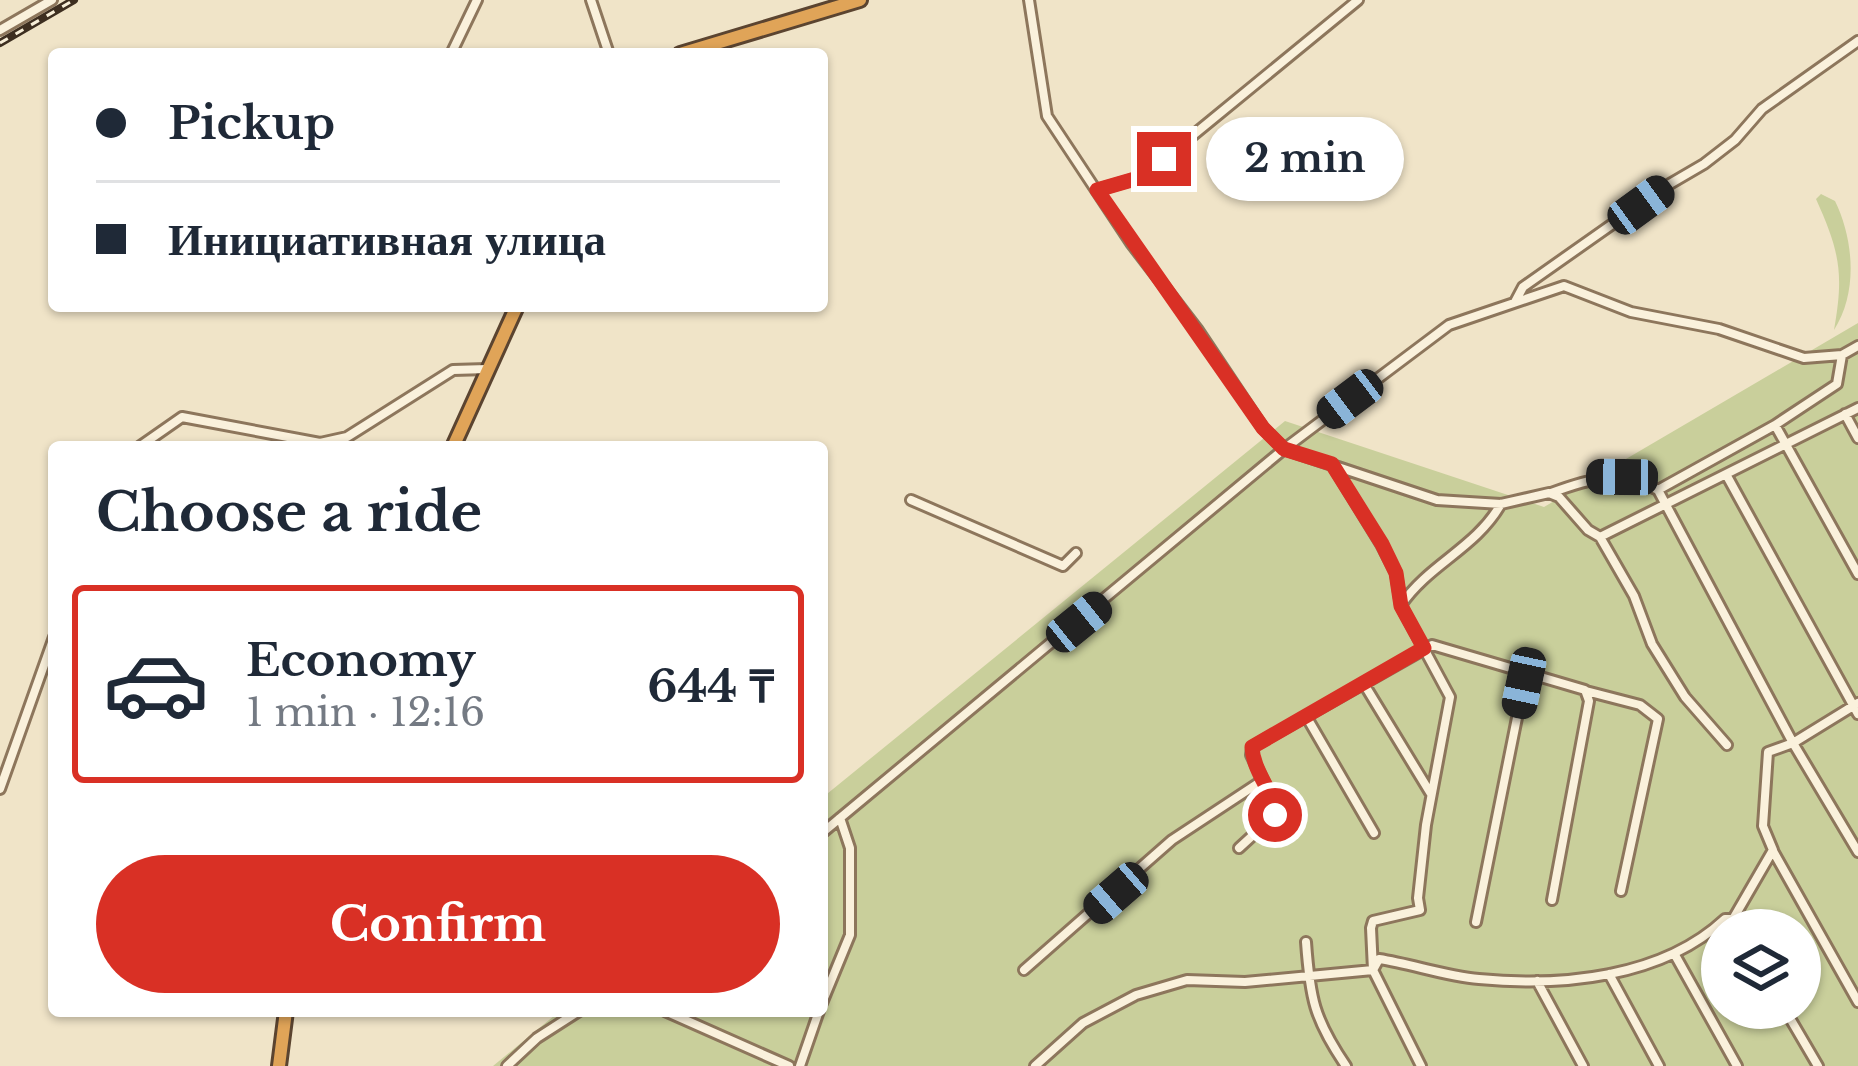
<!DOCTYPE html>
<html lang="en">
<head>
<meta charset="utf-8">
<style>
  :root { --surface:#fff; --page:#f2f2f3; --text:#1f2937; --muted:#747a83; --line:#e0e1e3; --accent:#d93025 }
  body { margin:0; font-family:"Libre Baskerville",serif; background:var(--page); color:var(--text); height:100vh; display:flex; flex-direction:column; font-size:45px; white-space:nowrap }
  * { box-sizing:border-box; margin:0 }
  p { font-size:39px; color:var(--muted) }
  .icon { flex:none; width:66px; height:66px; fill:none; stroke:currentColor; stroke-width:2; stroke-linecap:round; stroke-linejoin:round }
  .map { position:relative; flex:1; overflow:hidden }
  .sheet { position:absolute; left:48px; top:441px; width:780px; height:576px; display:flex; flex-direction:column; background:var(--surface); border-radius:12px; box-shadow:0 3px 9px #0004 }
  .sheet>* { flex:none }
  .top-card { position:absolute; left:48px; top:48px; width:780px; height:264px; border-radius:12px; box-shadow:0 3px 9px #0004; display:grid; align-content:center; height:264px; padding:0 48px; background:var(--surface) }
  .fabs { position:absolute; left:1701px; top:909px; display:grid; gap:24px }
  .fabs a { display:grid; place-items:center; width:120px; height:120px; border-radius:50%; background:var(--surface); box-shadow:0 3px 9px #0004; font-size:60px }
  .end { position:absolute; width:54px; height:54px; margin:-27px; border:15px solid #d93025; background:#fff; box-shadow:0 0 0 6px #fff }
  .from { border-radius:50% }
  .bubble { position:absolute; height:84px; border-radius:42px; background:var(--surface); box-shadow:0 3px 9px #0004; font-size:39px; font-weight:700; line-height:84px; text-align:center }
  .car { position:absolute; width:36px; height:72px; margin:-36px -18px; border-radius:15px; box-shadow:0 0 9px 3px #0007; background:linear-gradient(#222 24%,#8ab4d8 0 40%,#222 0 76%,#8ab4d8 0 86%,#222 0) }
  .top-card b { display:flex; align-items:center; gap:42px; height:114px; font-size:45px }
  .top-card b+b { border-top:3px solid var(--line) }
  .top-card i { width:30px; height:30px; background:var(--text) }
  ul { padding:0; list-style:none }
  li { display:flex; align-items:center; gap:36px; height:198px; margin:0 24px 18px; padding:0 24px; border:6px solid transparent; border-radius:12px }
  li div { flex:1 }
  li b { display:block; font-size:45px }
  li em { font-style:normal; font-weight:700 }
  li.active { border-color:var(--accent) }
  li>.icon { width:108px; height:108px; stroke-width:1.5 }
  h2 { padding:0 48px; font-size:54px; line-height:144px }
  .primary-button { display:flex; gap:24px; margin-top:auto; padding:24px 48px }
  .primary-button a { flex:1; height:138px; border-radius:72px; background:var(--accent); color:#fff; font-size:48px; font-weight:700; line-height:138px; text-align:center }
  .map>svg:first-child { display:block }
</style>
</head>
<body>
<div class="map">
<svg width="1858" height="1066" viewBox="0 0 1858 1066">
  <rect width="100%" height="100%" fill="#f0e4c8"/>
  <path fill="#c9cf9b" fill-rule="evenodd" d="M1821 194 1835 201C1854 240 1858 293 1834 330 1844 274 1840 252 1816 199Z
    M1858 323V1066H493L560 1011H822V798L1285 421 1544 507ZM1722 930H1800V1008H1722Z"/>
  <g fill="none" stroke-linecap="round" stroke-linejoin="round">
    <g stroke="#8d765c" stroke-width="14">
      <path id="minor" d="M591 0 609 54
        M1029 0 1047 116 1131 243 1197 329 1263 428 1284 449 1437 500 1501 504 1549 493 1559 497 1588 530 1600 537 1858 408
        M0 30 52 0
        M451 54 477 0
        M1097 190 1135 179 1164 159 1358 0
        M1515 302 1523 287 1668 185 1704 164 1735 140 1762 109 1858 41
        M1845 414 1858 438
        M1775 425 1837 384 1842 355
        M139 447 182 417 320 443 347 437 453 370 487 369
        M1332 464 1381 544 1396 573 1401 606 1450 697 1426 825 1418 898 1420 910 1373 921 1371 928 1373 970 1421 1066
        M1727 476 1858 714
        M1658 490 1775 425 1858 574
        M1551 493C1591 478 1619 470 1658 490L1793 743 1858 852
        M911 500 1063 566 1076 553
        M1600 537 1634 596 1652 644 1685 697 1727 745
        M1401 605C1430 563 1475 549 1501 504
        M1364 684 1431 794
        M1586 691 1640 705 1658 719 1621 891
        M1306 716 1374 833
        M0 789 54 637
        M822 833 1284 449 1449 325 1564 286 1631 312 1719 329 1804 358 1842 355 1858 346
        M1239 848 1275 815V803L1263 780
        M1773 851 1858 1002
        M1733 919 1739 930
        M1476 922 1526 673
        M1306 942C1310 998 1314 1019 1346 1066
        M1675 955 1737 1066
        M1024 970 1172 840 1263 780 1251 755 1252 747 1432 645 1585 690 1589 701 1552 900
        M1609 974 1659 1066
        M1537 981 1583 1066
        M822 1003 850 935V848L840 818
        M1784 1008 1818 1066
        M665 1011 789 1066
        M507 1066 537 1038 579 1011
        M800 1066 819 1011
        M1035 1066 1083 1023 1136 995 1187 980 1245 982 1373 970 1379 959C1412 964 1445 976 1479 979 1561 987 1662 978 1725 919H1733L1773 850 1763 826 1768 752 1793 743 1858 703"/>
    </g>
    <g stroke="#5b4430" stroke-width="18">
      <path id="highway" d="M680 54 860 0
        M453 447 517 306
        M279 1066 286 1011"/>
    </g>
    <use href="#minor" stroke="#faf1dc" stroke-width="8"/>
    <use href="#highway" stroke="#e0a458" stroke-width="12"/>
    <g stroke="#3d2e20" stroke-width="8">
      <path id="rail" d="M0 43 74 0"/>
    </g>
    <use href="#rail" stroke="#f7eed8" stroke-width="3" stroke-dasharray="9" stroke-linecap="butt"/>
  </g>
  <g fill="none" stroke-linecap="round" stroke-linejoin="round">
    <path stroke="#d93025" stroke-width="15" d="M1164 159 1135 179 1097 190 1263 428 1284 449 1332 464 1382 544 1396 573 1401 606 1424 648 1252 747C1253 772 1274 791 1275 815"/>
  </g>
</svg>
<div class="fabs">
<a><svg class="icon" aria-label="layers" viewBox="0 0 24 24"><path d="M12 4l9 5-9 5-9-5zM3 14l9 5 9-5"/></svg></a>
</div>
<i class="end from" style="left:1275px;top:815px"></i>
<i class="end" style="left:1164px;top:159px"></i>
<div class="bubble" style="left:1206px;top:117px;width:198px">2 min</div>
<i class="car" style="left:1641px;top:205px;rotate:54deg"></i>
<i class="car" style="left:1350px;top:399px;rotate:233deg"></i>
<i class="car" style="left:1622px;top:477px;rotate:271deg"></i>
<i class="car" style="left:1079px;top:622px;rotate:51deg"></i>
<i class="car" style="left:1524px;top:683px;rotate:192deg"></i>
<i class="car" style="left:1116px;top:893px;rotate:229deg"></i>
<div class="top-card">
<b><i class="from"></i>Pickup</b>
<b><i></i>Инициативная улица</b>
</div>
<section class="sheet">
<h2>Choose a ride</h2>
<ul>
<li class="active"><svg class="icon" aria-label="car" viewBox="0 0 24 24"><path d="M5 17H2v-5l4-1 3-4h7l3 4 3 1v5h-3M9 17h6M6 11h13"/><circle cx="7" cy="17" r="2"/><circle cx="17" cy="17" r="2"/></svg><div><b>Economy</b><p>1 min · 12:16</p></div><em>644 ₸</em></li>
</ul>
<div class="primary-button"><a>Confirm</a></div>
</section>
</div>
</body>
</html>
